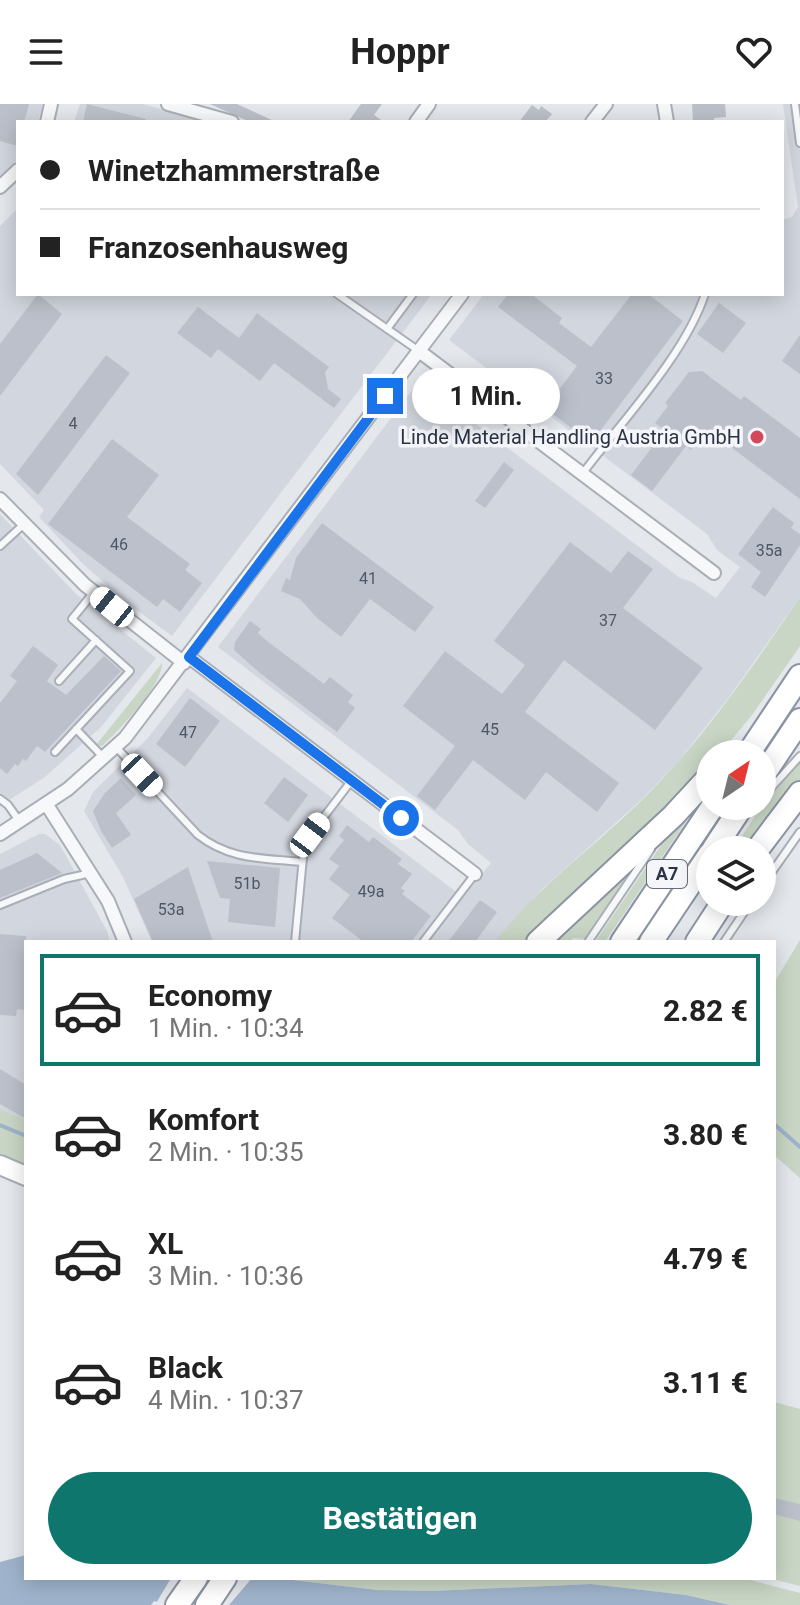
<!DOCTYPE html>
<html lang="de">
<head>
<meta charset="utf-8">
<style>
  :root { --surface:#fff; --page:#f2f2f2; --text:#222; --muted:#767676; --line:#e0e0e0; --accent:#0f766e }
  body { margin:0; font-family:Roboto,sans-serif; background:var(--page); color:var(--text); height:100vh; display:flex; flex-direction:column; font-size:30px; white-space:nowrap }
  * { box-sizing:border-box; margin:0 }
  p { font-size:26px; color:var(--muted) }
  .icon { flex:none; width:44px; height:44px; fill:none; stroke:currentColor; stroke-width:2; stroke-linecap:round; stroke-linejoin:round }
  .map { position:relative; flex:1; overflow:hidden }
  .panel { position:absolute; left:24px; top:836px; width:752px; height:640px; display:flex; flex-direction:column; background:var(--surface); border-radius:0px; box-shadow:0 4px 20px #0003 }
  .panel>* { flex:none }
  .hud { position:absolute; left:16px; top:16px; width:768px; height:176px; border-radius:0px; box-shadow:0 4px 20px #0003; display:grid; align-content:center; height:176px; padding:0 24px; background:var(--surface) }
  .needle { width:52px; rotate:35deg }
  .controls { position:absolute; left:696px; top:636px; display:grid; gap:16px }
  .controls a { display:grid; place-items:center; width:80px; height:80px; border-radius:50%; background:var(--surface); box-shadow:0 4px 20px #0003; font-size:40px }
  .end { position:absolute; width:36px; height:36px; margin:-18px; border:10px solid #1a73e8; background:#fff; box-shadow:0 0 0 4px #fff }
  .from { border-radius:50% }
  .bubble { position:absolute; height:56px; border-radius:28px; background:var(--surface); box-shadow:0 4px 20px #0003; font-size:26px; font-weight:700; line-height:56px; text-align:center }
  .car { position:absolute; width:24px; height:48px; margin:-24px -12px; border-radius:10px; box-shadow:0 0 6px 2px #0007; background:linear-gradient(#fff 24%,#345 0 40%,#fff 0 76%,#345 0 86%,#fff 0) }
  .hud b { display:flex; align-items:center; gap:28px; height:76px; font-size:30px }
  .hud b+b { border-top:2px solid var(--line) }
  .hud i { width:20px; height:20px; background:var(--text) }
  ul { padding:14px 0 0; list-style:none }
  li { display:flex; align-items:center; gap:24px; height:112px; margin:0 16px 12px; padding:0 8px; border:4px solid transparent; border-radius:0px }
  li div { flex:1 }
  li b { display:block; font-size:30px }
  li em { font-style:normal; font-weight:700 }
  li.on { border-color:var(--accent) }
  li>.icon { width:72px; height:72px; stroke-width:1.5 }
  .cta { display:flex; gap:16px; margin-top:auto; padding:16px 24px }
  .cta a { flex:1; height:92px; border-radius:48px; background:var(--accent); color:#fff; font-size:32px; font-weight:700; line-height:92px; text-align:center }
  header { display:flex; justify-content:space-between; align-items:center; height:104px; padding:0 24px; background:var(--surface); font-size:36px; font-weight:700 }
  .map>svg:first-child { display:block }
</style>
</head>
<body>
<header><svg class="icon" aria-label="menu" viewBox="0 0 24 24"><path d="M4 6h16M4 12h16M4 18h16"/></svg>Hoppr<svg class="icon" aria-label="heart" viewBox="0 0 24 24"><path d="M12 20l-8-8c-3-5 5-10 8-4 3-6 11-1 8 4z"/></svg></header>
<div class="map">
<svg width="800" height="1501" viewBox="0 0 800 1501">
  <rect width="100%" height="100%" fill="#e4e7ec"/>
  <path fill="#d2d6de" d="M0 0H42V4L38 18H18V55L0 73Z
    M80 0H143L207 18H74Z
    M783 0H800V493L729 593 677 659 641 696 540 787 495 838H152L123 773 84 707 93 688 147 635 187 584 463 793 491 759 468 740 458 726 218 543 419 277 680 474 692 478 716 494 740 463 717 446 707 430 449 236 484 190H782V116L792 113 798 103Z
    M18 104V190H432L172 532 126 498 83 460 39 413 44 406 0 360V122Z
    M0 410 76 490 156 554 101 623 45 673 0 702Z
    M39 730H45L60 741 107 827 110 838H26V1016L0 1005V750Z"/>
  <path fill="#c9d6c5" d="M800 493V542L752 611 722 647 720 650H710V661L683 691 527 838H495C536 784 593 744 641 697 702 637 752 564 800 493Z
    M162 559C162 583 119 626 102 642L96 641Z
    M800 658V681L751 746H733L757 709Z
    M706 688 605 838H595L679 715Z
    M649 743 585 835 573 834 570 838H546Z
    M800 836V1074L774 1051V879Z
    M0 1005 26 1016V1063L0 1052Z
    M774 1298 800 1305V1482L768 1474H774Z
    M276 1474H742L800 1489V1501H730L686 1491 591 1480 432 1487 377 1486Z"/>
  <path fill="#9fb4cc" d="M26 1451V1474H276L377 1486 432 1487 591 1480 686 1491 730 1501H169L154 1497 151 1501H0V1458Z"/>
  <path fill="#e4e7ec" d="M171 1474H252L229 1501H155Z"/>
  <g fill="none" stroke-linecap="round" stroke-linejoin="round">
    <path stroke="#9fb4cc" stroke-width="4" d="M774 1020 800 1043
      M0 1021 26 1032"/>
  </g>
  <path fill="#bbc0ca" d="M0 0H29L24 18H18V42L0 37Z
    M87 0 146 15V18H83Z
    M210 0H237L276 18H250Z
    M361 0H382L374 11 384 18H348Z
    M692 0H725L726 13 714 14V18H693Z
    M532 1 539 6 541 2 552 10 545 18H519Z
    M38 190 62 210 0 292V240Z
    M508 190H531L562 214 559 219 591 243 632 190H648L683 217 591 339 545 304 577 262 498 203Z
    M719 199 746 219 723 249 697 230Z
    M198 203 239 234 257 209 329 263 325 268 328 285 341 295 334 304 274 259 260 277 218 245 211 254 177 229Z
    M800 231V270L782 257Z
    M106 251 130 269 38 391 16 370Z
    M702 267 741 296 744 292 800 334V395L715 331 712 335 703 329 691 346 686 342 652 387 631 371 665 326 655 319 668 302 665 299 689 268Z
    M112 335 159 371 127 413 190 460 185 466 202 479 180 508 163 495 157 503 48 420Z
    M504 358 514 366 485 404 475 397Z
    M773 403 794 419 791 424 800 430V441L765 493 751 483 761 468 738 450Z
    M322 419 434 503 415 528 370 495 341 533 317 514 300 495 281 487 286 474 290 476 296 454Z
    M570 438 611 469 628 447 653 465 623 504 703 564 655 626 564 556 525 608 619 679 597 708 546 668 525 696 473 656 435 706 417 692 455 642 403 602 445 547 502 590 525 561 494 537Z
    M250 517 261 525 258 529 267 537 324 580 330 573 353 591 348 598 355 604 337 628 260 569 234 546 235 538Z
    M33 542 58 561 47 577 66 591 104 552 121 567 45 648 37 642 26 657 23 655 18 662 15 660 7 670 0 664V599L17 577 10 572Z
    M190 594 220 617 185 663 156 640Z
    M284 673 308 691 288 718 264 699Z
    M121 674 136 691 116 709 131 731 112 744 101 727 93 707 105 689Z
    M347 721 369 738 373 733 402 755 398 760 412 770 401 784 405 787 402 790 431 812 411 838H364L332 814 350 791 329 775 339 762 329 755 344 736 339 732Z
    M37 749 62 769 0 794V766Z
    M207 757 280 764 275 823 228 818 230 795 220 794Z
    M188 763 213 838H153L134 795Z
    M480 796 497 808 475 838H448Z
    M0 830 26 832V906L17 905 16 912 0 911Z
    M0 965 26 981V1015L0 1000Z
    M774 1394 800 1400V1417L774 1410Z"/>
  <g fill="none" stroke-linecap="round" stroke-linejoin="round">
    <g stroke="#a9aeb7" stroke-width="10">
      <path id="lane" d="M795 0 800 39
        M337 190 419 247
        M387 225 413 190
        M583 369C622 317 685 251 705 190
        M0 442 24 420
        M59 577 96 536
        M76 625 104 654
        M116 643 198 731C230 756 262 754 301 758
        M55 648 130 567 72 515 94 488
        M762 694 800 652
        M0 695 8 701 20 718
        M762 782 800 728
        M0 801 64 775 91 769
        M295 838 304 743 310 731 352 676
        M423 838 475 770
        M588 838 651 745
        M724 838 751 798"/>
    </g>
    <g stroke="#a9aeb7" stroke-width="16">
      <path id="street" d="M168 0 232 18
        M664 0 667 18
        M47 18 51 0
        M416 18 429 0
        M592 18 606 0
        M0 83 18 66
        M419 247 714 469
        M0 395 85 481 184 559
        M189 553 475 770
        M47 701 108 797 125 838
        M0 730 68 685 125 634 462 190"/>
    </g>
    <g stroke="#a9aeb7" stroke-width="22">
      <path id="secondary" d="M0 1061 26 1072"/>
    </g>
    <g stroke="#8b94a3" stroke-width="26">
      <path id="highway" d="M748 650 800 572
        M762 673 800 616
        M713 746 742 702
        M757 746 800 689
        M538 838 673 712 710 672
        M622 838 713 702
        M651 838 710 750
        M697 838 723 798
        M177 1501 196 1474
        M207 1501 225 1474"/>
    </g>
    <use href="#lane" stroke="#f7f8fa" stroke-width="6"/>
    <use href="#street" stroke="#f7f8fa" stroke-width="12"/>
    <use href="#secondary" stroke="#fff" stroke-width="18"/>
    <use href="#highway" stroke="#fff" stroke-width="22"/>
  </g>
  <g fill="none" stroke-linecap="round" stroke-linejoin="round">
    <path stroke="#1a73e8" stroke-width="10" d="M385 292 189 553 401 714"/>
  </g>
  <circle fill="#d1495b" stroke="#f4f6f9" stroke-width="3" cx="757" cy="333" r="8"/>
  <g text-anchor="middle" stroke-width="7" stroke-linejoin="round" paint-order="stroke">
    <g font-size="16" fill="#4f5766">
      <text x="604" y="280">33</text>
      <text x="73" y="325">4</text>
      <text x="119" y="446">46</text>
      <text x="769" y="452">35a</text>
      <text x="368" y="480">41</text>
      <text x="608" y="522">37</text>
      <text x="490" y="631">45</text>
      <text x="188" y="634">47</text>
      <text x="247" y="785">51b</text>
      <text x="371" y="793">49a</text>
      <text x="171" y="811">53a</text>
    </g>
    <rect fill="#f4f6f9" stroke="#676e7b" stroke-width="2" x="647" y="756" width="40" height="28" rx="6"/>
    <g font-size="18" font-weight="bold" fill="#2b3445">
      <text x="667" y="776">A7</text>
    </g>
    <g font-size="20" fill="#2b3445" stroke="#f4f6f9" text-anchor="end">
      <text x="741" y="340">Linde Material Handling Austria GmbH</text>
    </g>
  </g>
</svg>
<div class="controls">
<a><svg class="needle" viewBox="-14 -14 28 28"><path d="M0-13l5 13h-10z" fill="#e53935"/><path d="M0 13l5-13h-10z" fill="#767676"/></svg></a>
<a><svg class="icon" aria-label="layers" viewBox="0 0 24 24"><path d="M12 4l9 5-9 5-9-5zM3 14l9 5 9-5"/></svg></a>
</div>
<i class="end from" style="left:401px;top:714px"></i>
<i class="end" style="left:385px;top:292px"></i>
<div class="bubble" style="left:412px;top:264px;width:148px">1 Min.</div>
<i class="car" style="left:112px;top:503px;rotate:309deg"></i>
<i class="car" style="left:142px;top:671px;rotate:137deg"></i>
<i class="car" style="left:310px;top:731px;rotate:37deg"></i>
<div class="hud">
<b><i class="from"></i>Winetzhammerstraße</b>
<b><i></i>Franzosenhausweg</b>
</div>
<section class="panel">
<ul>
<li class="on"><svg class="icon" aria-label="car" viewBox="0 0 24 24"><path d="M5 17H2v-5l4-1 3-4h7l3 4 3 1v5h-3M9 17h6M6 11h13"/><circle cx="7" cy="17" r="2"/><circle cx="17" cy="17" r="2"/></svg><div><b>Economy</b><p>1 Min. · 10:34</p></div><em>2.82 €</em></li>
<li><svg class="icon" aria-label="car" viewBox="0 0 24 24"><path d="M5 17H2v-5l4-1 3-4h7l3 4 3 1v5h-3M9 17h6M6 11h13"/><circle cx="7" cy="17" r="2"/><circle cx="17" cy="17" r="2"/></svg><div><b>Komfort</b><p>2 Min. · 10:35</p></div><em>3.80 €</em></li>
<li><svg class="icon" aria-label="car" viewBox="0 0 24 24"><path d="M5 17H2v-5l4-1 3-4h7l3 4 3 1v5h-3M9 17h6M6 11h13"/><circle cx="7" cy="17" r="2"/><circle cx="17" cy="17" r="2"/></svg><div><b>XL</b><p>3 Min. · 10:36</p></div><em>4.79 €</em></li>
<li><svg class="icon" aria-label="car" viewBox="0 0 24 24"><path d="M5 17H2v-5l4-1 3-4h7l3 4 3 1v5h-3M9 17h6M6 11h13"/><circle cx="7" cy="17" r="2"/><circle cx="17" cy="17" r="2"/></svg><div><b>Black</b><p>4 Min. · 10:37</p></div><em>3.11 €</em></li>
</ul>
<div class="cta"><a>Bestätigen</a></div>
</section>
</div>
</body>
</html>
